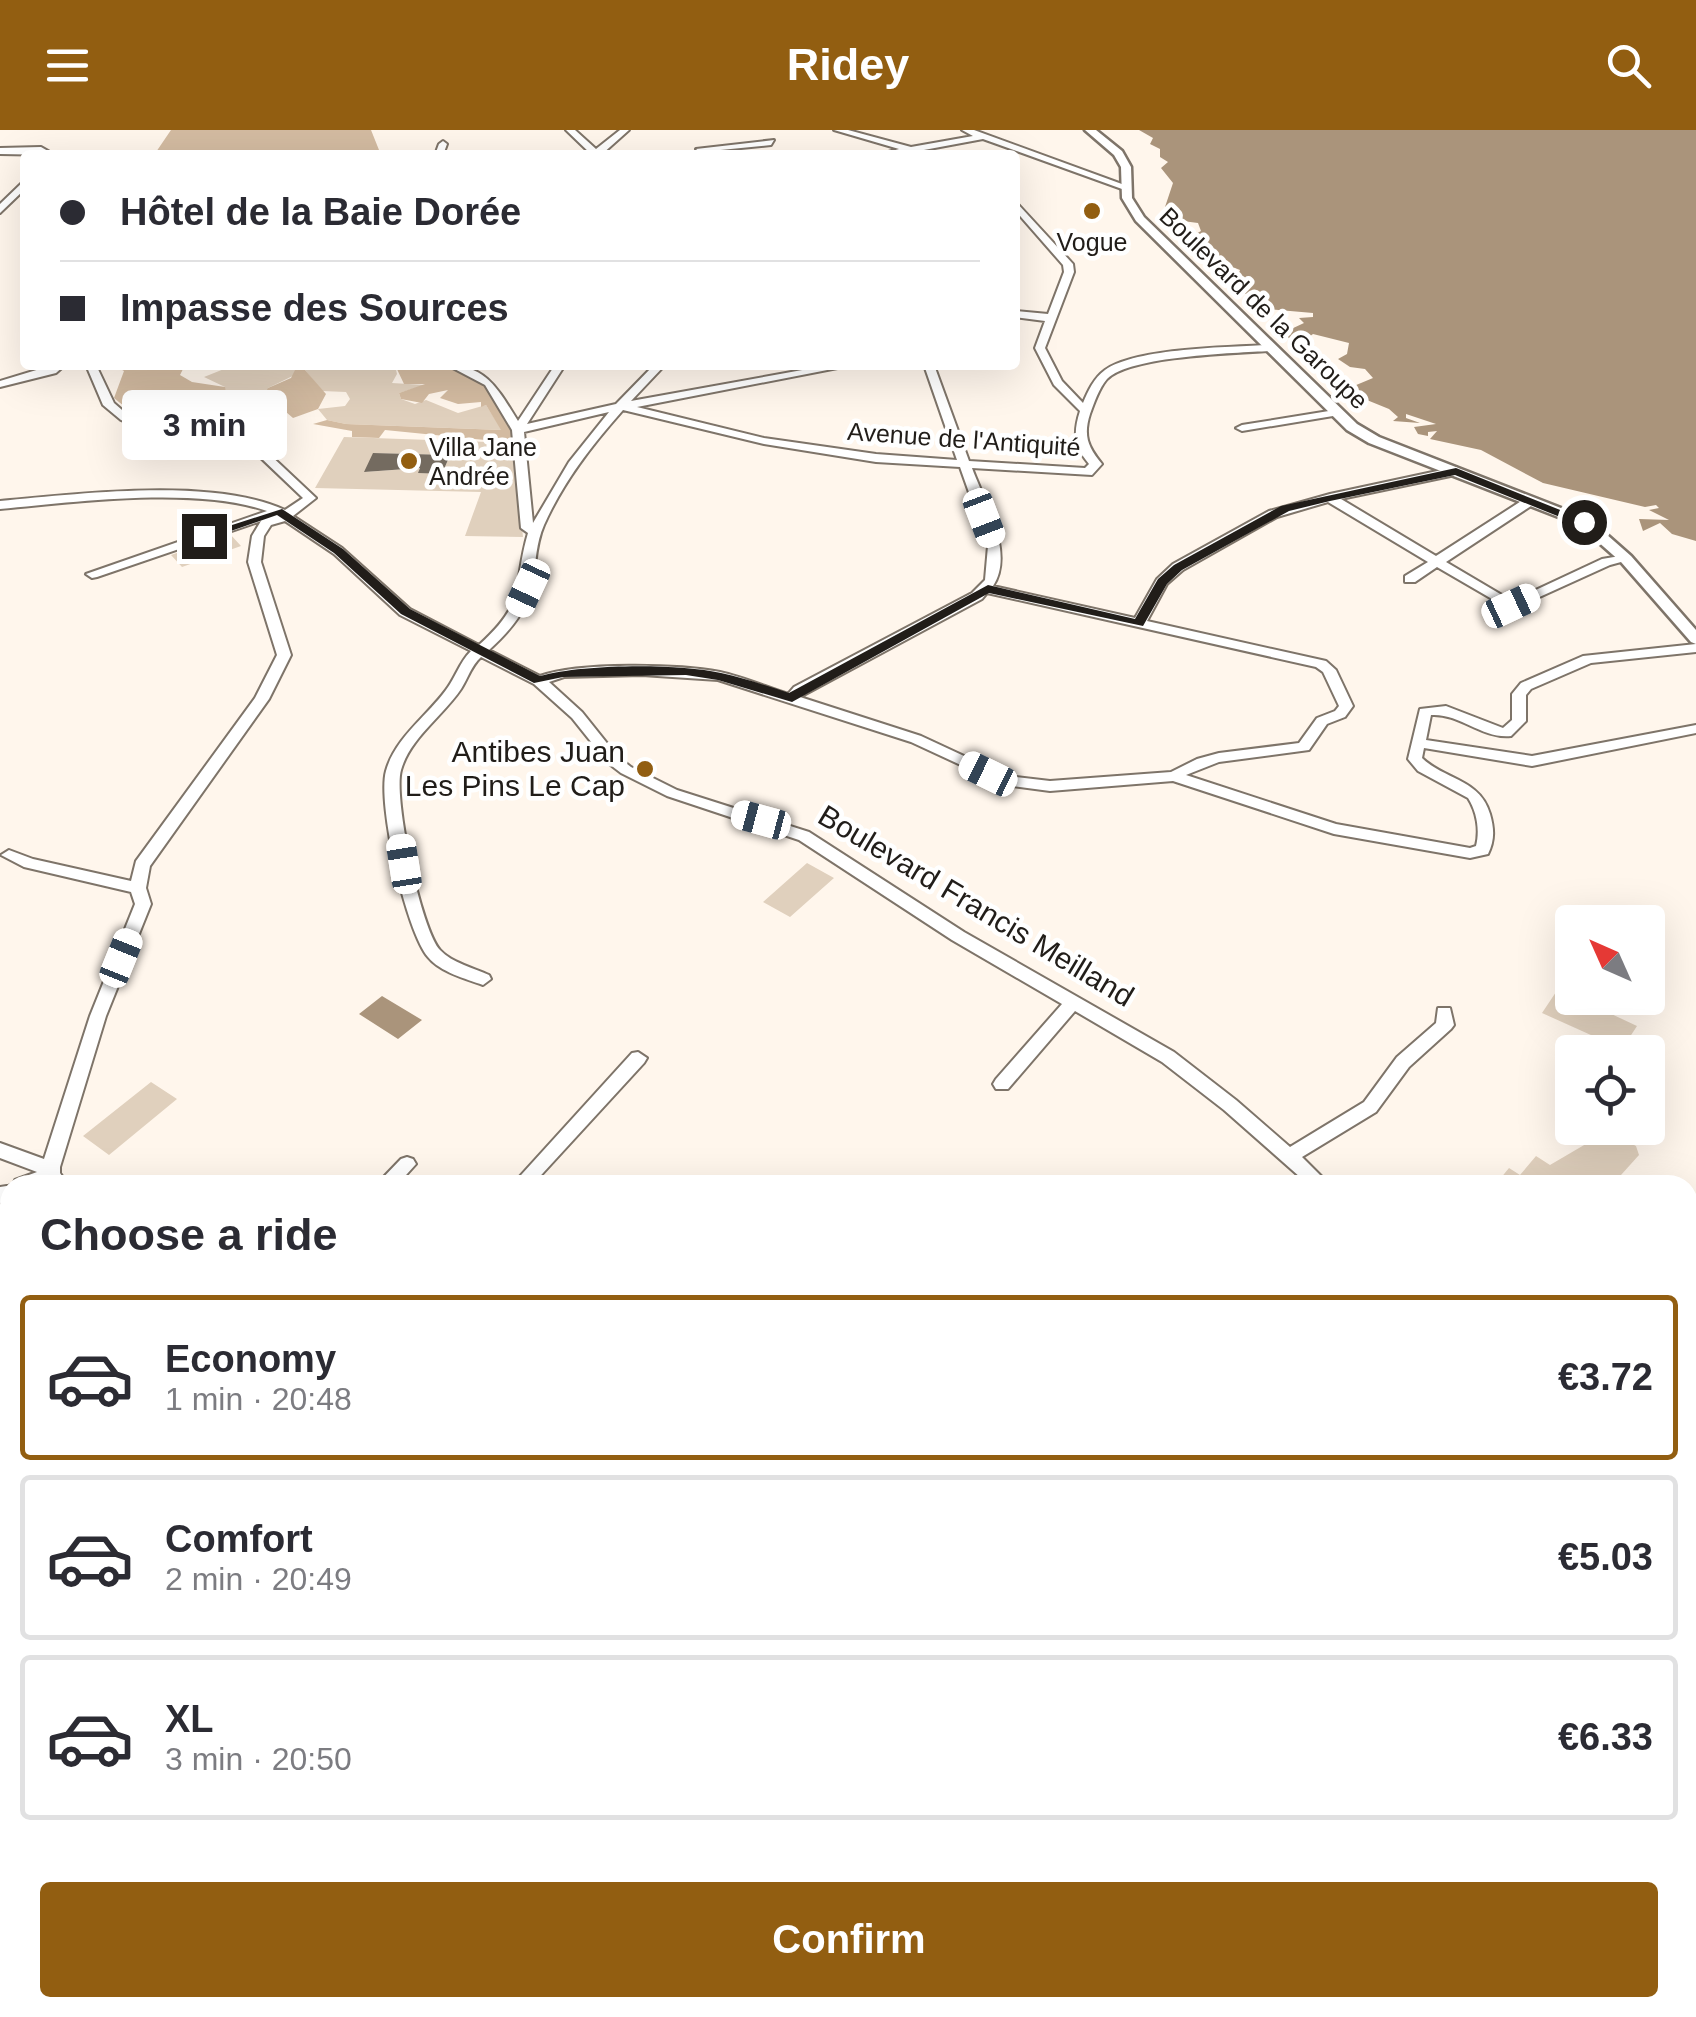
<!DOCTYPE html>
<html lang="en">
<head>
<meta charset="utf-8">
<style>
  :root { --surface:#fff; --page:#f2f2f3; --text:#2b2b33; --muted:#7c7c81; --line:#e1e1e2; --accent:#925e11 }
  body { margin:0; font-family:Helvetica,sans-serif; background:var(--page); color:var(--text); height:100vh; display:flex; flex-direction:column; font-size:38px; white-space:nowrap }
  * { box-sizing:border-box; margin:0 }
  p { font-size:32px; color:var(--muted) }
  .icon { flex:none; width:55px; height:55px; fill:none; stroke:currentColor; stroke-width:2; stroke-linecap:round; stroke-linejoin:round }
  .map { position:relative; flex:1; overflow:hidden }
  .panel { position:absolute; left:0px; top:1045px; width:1698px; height:842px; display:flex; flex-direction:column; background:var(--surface); border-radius:30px 30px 0 0; box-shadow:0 10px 40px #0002 }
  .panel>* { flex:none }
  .hud { position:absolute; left:20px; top:20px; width:1000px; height:220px; border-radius:10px; box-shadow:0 10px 40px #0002; display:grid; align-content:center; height:220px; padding:0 40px; background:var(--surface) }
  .needle { width:65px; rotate:315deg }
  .fabs { position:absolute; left:1555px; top:775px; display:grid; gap:20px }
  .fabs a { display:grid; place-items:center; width:110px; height:110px; border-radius:10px; background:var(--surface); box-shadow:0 10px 40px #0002; font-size:50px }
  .end { position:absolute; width:45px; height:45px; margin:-22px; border:12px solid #211d19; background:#fff; box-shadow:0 0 0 5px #fff }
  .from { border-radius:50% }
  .bubble { position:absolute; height:70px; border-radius:10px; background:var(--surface); box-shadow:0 10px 40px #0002; font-size:32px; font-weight:800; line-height:70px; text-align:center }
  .car { position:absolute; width:30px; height:60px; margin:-30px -15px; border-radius:12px; box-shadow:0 0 8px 2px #0007; background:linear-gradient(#fff 24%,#345 0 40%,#fff 0 76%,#345 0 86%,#fff 0) }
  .hud b { display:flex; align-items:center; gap:35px; height:95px; font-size:38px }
  .hud b+b { border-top:2px solid var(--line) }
  .hud i { width:25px; height:25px; background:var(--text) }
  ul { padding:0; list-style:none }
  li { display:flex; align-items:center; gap:30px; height:165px; margin:0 20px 15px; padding:0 20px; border:5px solid var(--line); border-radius:10px }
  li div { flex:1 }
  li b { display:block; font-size:38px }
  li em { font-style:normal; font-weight:800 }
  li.on { border-color:var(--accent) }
  li>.icon { width:90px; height:90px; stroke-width:1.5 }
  h2 { padding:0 40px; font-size:45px; line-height:120px }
  .primary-button { display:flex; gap:20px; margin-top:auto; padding:20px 40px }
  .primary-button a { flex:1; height:115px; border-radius:10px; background:var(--accent); color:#fff; font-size:40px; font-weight:800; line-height:115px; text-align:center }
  header { display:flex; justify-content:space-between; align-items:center; height:130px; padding:0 40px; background:var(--accent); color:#fff; font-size:45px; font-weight:800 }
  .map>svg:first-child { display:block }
</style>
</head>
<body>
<header><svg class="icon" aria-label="menu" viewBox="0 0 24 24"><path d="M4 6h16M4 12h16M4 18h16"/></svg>Ridey<svg class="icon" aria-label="search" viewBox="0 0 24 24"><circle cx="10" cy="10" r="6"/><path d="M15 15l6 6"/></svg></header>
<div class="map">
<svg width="1696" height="1887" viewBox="0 0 1696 1887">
  <rect width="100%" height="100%" fill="#fff6ec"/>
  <path fill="#e0d0bd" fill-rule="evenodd" d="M234 235H395L397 244 392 253 425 255 399 263 401 269 415 274 426 270 458 283 486 275 502 300 346 294 327 290 318 279 345 276 350 269 346 262 322 261 305 240 268 258 269 268 253 282 260 294 248 298 219 284 225 257 204 247Z
    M344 307 514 313 523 407 465 406 481 362 315 358ZM374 323 449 325H450L442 344 419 343 420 338 365 342Z
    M230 404 241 416 182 437 171 425Z
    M807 733 834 748 790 787 763 772Z
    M1558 859 1637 896 1622 919 1542 883Z
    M151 952 177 969 109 1025 83 1006Z
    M1608 1001 1636 1016 1639 1025 1612 1055H1495L1509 1038 1520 1045 1536 1026 1550 1035Z"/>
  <path fill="#d3bba1" d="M171 0H371L381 25H154Z
    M113 235H197L183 239 180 245 192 252 225 257 227 269 220 284 242 295H208L196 290 215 267 192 268 135 285 114 268 124 241Z
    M395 235C473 235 476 233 518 300L514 313 385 300 379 308 352 307V301L313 294 327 290 346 294 501 300 486 275 481 277V272L458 274 440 268 448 260 429 264 422 273 401 269 399 263 425 254H404Z
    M296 238 305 240 326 264 318 279 293 288 286 282 270 290 255 287 253 282 269 269 265 264 268 258 291 248Z"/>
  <path fill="#aa947b" d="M1139 0H1696V411L1672 404 1660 393 1643 401 1639 389 1669 390 1649 380 1659 378 1656 375 1645 377 1543 353 1481 320 1430 309 1437 301 1428 302V306L1418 304 1414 297 1436 294 1406 284V288L1420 293 1393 291 1398 287 1389 279 1357 266 1349 258 1373 248 1365 239 1350 237 1338 229 1347 224 1349 213 1313 204 1302 212 1286 207 1291 204 1289 200 1304 193 1299 188 1313 187V183L1267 179 1262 168 1234 161 1250 157 1236 152 1240 140 1212 129 1194 105 1201 101 1198 93 1175 90 1172 87 1177 85V81L1165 77 1173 53 1161 38 1168 32 1160 27V19L1150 14 1153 8Z
    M382 866 422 890 398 909 359 884Z"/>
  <path fill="#746b60" d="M373 323 450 325 442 344 418 343 420 338 364 342Z"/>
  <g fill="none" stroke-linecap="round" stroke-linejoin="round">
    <g stroke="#7e7469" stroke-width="4">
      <path id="minor" d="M566 0H575L596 19 620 0H629L601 25H592Z
        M834 0H848L911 17 973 6 962 0H974L1130 57 1122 59 983 9 897 25H878L899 19Z
        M774 10 771 15 700 22 696 19Z
        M443 11 447 14 443 25H435L439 14Z
        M41 17 55 25 0 24V18Z
        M25 50V59L0 83V74Z
        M1015 71 1073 134 1074 142 1045 218 1062 251 1083 273C1088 261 1094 248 1105 240 1136 218 1229 217 1269 215L1274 218 1269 221C1235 223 1130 226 1107 249 1099 258 1094 273 1090 284 1083 306 1088 317 1102 334L1092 345 972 338C984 371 1015 423 993 456L1135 488 1157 449 1173 434 1269 381 1330 364 1456 337 1462 341 1460 344 1341 369 1436 426 1526 368H1534V374L1446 432 1512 471 1602 429 1626 425 1632 429 1610 435 1511 480 1437 437 1415 452H1405V446L1428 432 1328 372 1277 387 1183 440 1167 454 1147 491 1326 531 1336 540 1353 576 1345 587 1327 594 1309 620 1219 632 1186 645 1336 694 1470 718 1476 716C1480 700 1477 682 1468 668L1418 641 1408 629 1420 579 1446 576 1503 598 1512 590V564L1521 553 1583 526 1696 514V522L1591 533 1531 559 1526 565V591L1511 606C1482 609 1460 583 1431 585L1426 610 1532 626 1696 595V603L1532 636 1424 618 1422 628C1445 650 1480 649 1490 684 1494 698 1495 710 1488 724L1470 728 1334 704 1173 651 1050 661 1004 655 911 612 718 550 642 545 564 547 549 552 582 582 618 627 631 637 677 660 809 702 964 802 1174 922 1236 970 1290 1017 1364 972 1397 927 1436 893 1438 878H1450L1454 895 1451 899 1409 937 1376 982 1302 1027 1330 1055H1309L1224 980 1162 932 1075 881 1008 959H996L993 954 996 949 1062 874 952 810 799 710 667 666 621 643 608 633 572 588 534 554 481 527C471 536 468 548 461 559 443 586 410 608 401 640 393 668 421 799 440 820 452 833 474 838 489 845L491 849 483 855C466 849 440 842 428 827 406 801 377 673 386 641 395 608 427 586 446 560 456 547 459 533 471 521L400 485 334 424 285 391 271 395 264 406 261 432 291 525 269 569 150 736 146 758 151 774 106 886 60 1037V1043L68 1055H10V1070L0 1073V1057L13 1055 15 1050 37 1042 0 1028V1013L44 1029 90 886 135 774 131 762 24 737 1 725 9 720 33 729 131 751 136 731 255 568 277 525 248 432 252 406 261 391 97 447 92 448 86 444 267 381C196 356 75 372 0 379V371C79 364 213 347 285 380L303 368 241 309 150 302 121 290 103 275 86 235H96L114 273 129 286 152 296 248 304 316 368 293 386 342 418 410 479 479 515C528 471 512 458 528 403L521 398 512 300 485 255 447 235C487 235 499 261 518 291L555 235H565L527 294 616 274 654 235H665L631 271 830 235H853L637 277 764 308 876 324 957 330 924 235H934L969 331 1085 338 1089 334C1074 316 1073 303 1080 281L1054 255 1035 218 1045 191 1015 187V181L1048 184 1064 142 1063 135 1015 80ZM623 280 764 314 876 332 960 337 988 416 985 450 972 463 794 557 788 564C766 557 743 547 720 542 678 534 579 532 540 546L489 520C511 500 529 479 533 449 536 431 536 413 544 395 563 352 592 315 623 280ZM609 282 569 332 533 393 524 302ZM987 463 1316 537 1323 542 1339 576 1335 581 1317 588 1299 613 1219 623 1197 629 1171 642 1050 651 1007 646 921 606 800 567 982 469Z
        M53 235H65L56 243 0 257V251Z
        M1335 280 1341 283 1339 285 1242 301 1236 298 1242 295Z
        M638 922 647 928 644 933 532 1055H512L632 923Z
        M407 1027 413 1029 416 1034 397 1055H376L401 1029Z
        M1688 1274 1696 1277V1295L1688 1292Z
        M10 1296V1318L0 1323V1301Z
        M744 1878H774L770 1887H740Z
        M1145 1878H1179L1183 1887H1149Z"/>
    </g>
    <g stroke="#7e7469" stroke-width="5">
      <path id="tertiary" d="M1085 0H1096L1122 21 1131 37 1132 68 1144 87 1357 294 1379 307 1589 389 1631 426 1696 500V514L1691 512 1621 432 1579 395 1369 313 1347 300 1136 91 1122 68 1121 37 1114 25Z"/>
    </g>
    <use href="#minor" fill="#fff" fill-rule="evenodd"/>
    <use href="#tertiary" fill="#fff" fill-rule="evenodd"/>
  </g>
  <path fill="#211d19" d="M1456 338 1590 392 1580 395 1455 345 1330 371 1289 381 1182 440 1167 454 1143 496 989 463 792 572 718 550 686 545 563 547 534 553 401 484 334 423 277 385 208 409 198 406 282 379 343 419 410 479 540 546C582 534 677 533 721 543 744 548 767 556 789 563L988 455 1135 489 1158 449 1174 435 1281 376Z"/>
  <g fill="#925e11" stroke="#fff" stroke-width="4">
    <circle cx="1092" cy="81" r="10"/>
    <circle cx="409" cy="331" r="10"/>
    <circle cx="645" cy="639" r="10"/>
  </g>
  <g text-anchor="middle" stroke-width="9" stroke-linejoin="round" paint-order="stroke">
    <g font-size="25" fill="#211d19" stroke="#fff">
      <text x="1092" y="121">Vogue</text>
      <text x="429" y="326" text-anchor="start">Villa Jane<tspan x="429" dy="29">Andrée</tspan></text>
    </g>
    <g font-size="25" fill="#211d19" stroke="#fff">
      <text transform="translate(1264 178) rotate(44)" y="9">Boulevard de la Garoupe</text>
      <text transform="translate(964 309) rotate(4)" y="9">Avenue de l'Antiquité</text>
    </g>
    <g font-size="30" fill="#211d19" stroke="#fff" text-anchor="end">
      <text x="625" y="632">Antibes Juan<tspan x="625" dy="34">Les Pins Le Cap</tspan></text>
    </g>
    <g font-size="30" fill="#211d19" stroke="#fff">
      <text transform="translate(976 776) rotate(31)" y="10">Boulevard Francis Meilland</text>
    </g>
  </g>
</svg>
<div class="fabs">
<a><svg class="needle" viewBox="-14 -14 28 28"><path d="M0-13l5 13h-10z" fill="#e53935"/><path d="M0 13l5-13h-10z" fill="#7c7c81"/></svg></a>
<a><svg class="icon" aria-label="locate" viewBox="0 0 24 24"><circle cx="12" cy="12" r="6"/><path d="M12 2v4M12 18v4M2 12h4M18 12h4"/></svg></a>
</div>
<i class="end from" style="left:1584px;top:392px"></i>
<i class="end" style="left:204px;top:406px"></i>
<div class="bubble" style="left:122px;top:260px;width:165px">3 min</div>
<i class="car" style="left:984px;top:388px;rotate:159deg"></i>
<i class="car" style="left:528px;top:458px;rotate:205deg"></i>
<i class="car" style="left:1511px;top:476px;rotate:65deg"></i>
<i class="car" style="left:988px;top:644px;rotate:296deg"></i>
<i class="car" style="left:761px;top:690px;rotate:285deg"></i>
<i class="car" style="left:404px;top:734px;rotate:351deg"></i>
<i class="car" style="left:121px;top:828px;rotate:22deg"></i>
<div class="hud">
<b><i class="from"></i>Hôtel de la Baie Dorée</b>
<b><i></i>Impasse des Sources</b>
</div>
<section class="panel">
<h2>Choose a ride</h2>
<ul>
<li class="on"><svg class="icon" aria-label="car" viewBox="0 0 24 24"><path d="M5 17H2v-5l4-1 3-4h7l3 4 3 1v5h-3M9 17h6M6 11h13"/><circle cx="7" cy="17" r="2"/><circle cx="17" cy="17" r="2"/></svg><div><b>Economy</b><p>1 min · 20:48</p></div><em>€3.72</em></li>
<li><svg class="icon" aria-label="car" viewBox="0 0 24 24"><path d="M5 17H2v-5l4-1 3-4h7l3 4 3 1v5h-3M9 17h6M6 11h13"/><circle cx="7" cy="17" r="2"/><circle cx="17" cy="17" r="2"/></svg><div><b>Comfort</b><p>2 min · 20:49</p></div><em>€5.03</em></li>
<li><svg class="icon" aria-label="car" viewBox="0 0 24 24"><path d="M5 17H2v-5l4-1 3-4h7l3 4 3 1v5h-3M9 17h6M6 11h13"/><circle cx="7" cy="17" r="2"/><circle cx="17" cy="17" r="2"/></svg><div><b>XL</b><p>3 min · 20:50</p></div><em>€6.33</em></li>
</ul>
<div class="primary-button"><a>Confirm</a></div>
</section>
</div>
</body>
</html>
